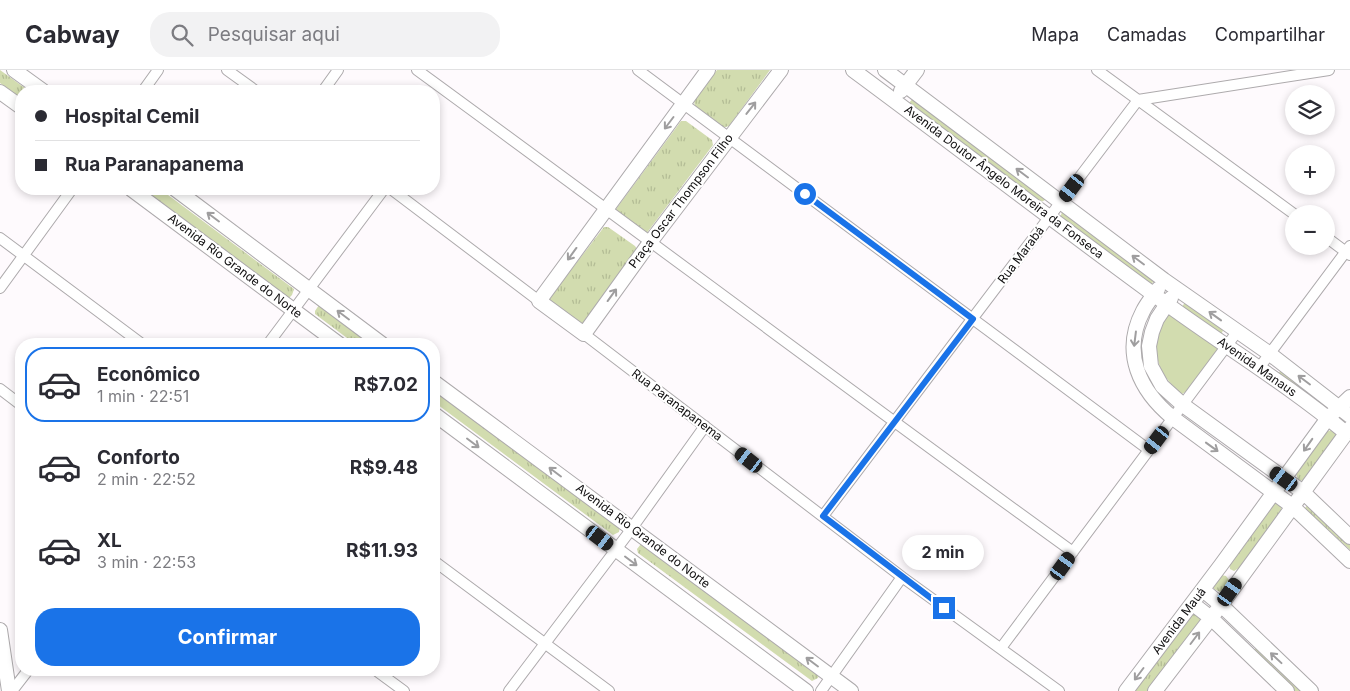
<!DOCTYPE html>
<html lang="pt">
<head>
<meta charset="utf-8">
<style>
  :root { --surface:#fff; --page:#f2f2f3; --text:#2b2b33; --muted:#7c7c81; --line:#e1e1e2; --accent:#1a73e8 }
  body { margin:0; font-family:Inter,sans-serif; background:var(--page); color:var(--text); height:100vh; display:flex; flex-direction:column; font-size:19px; white-space:nowrap }
  * { box-sizing:border-box; margin:0 }
  p { font-size:16px; color:var(--muted) }
  .icon { flex:none; width:28px; height:28px; fill:none; stroke:currentColor; stroke-width:2; stroke-linecap:round; stroke-linejoin:round }
  .map { position:relative; flex:1; overflow:hidden }
  .panel { position:absolute; left:15px; top:268px; width:425px; height:338px; display:flex; flex-direction:column; background:var(--surface); border-radius:20px; box-shadow:0 2px 8px #0003 }
  .panel>* { flex:none }
  .guide { position:absolute; left:15px; top:15px; width:425px; height:110px; border-radius:20px; box-shadow:0 2px 8px #0003; display:grid; align-content:center; height:110px; padding:0 20px; background:var(--surface) }
  .controls { position:absolute; left:1285px; top:15px; display:grid; gap:10px }
  .controls a { display:grid; place-items:center; width:50px; height:50px; border-radius:50%; background:var(--surface); box-shadow:0 2px 8px #0003; font-size:25px }
  .end { position:absolute; width:22px; height:22px; margin:-11px; border:6px solid #1a73e8; background:#fff; box-shadow:0 0 0 2px #fff }
  .from { border-radius:50% }
  .bubble { position:absolute; height:35px; border-radius:18px; background:var(--surface); box-shadow:0 2px 8px #0003; font-size:16px; font-weight:700; line-height:35px; text-align:center }
  .car { position:absolute; width:15px; height:30px; margin:-15px -8px; border-radius:6px; box-shadow:0 0 4px 1px #0007; background:linear-gradient(#222 24%,#8ab4d8 0 40%,#222 0 76%,#8ab4d8 0 86%,#222 0) }
  .guide b { display:flex; align-items:center; gap:18px; height:48px; font-size:19px }
  .guide b+b { border-top:1px solid var(--line) }
  .guide i { width:12px; height:12px; background:var(--text) }
  ul { padding:9px 0 0; list-style:none }
  li { display:flex; align-items:center; gap:15px; height:75px; margin:0 10px 8px; padding:0 10px; border:2px solid transparent; border-radius:20px }
  li div { flex:1 }
  li b { display:block; font-size:19px }
  li em { font-style:normal; font-weight:700 }
  li.active { border-color:var(--accent) }
  li>.icon { width:45px; height:45px; stroke-width:1.5 }
  .primary-button { display:flex; gap:10px; margin-top:auto; padding:10px 20px }
  .primary-button a { flex:1; height:58px; border-radius:20px; background:var(--accent); color:#fff; font-size:20px; font-weight:700; line-height:58px; text-align:center }
  header { display:flex; align-items:center; gap:30px; box-sizing:border-box; height:70px; padding:0 25px; background:var(--surface); border-bottom:1px solid var(--line) }
  header strong { font-size:24px }
  nav { display:flex; gap:28px; margin-inline-start:auto; font-size:18px }
  .search { width:350px; height:45px; background:var(--page); display:flex; align-items:center; gap:12px; box-sizing:border-box; padding:0 18px; border-radius:20px; color:var(--muted); font-size:19px }
  .map>svg:first-child { display:block }
</style>
</head>
<body>
<header>
<strong>Cabway</strong>
<div class="search"><svg class="icon" aria-label="search" viewBox="0 0 24 24"><circle cx="10" cy="10" r="6"/><path d="M15 15l6 6"/></svg>Pesquisar aqui</div>
<nav><a>Mapa</a><a>Camadas</a><a>Compartilhar</a></nav>
</header>
<div class="map">
<svg width="1350" height="621" viewBox="0 0 1350 621">
  <defs>
    <pattern id="park-tufts" width="24" height="20" patternUnits="userSpaceOnUse" patternTransform="scale(1.25)"><rect width="24" height="20" fill="#d2dcaf"/><path d="M3 7l-1-3M5 7V3M7 7l1-3M15 17l-1-3M17 17v-4M19 17l1-3" fill="none" stroke="#b3bc95"/></pattern>
  </defs>
  <rect width="100%" height="100%" fill="#fefafd"/>
  <path fill="#d2dcaf" d="M914 27 1046 127 1045 130 1039 133 910 35 909 33Z
    M1065 140 1154 209 1152 214 1147 215 1060 148 1062 142Z
    M1186 232 1224 257 1222 263 1218 264 1183 239V235Z
    M1168 242 1218 276 1217 280 1187 321 1182 324 1180 323C1152 298 1150 273 1168 242Z"/>
  <path fill="url(#park-tufts)" d="M0 0 29 21H21V29L0 13Z
    M717 0H770L729 56 722 58 695 37 694 30Z
    M681 51H686L712 70 713 75 646 164 616 141V139Z
    M140 119H160L294 219 292 225 288 229Z
    M604 157H608L635 176 637 179 584 255 548 230Z
    M319 235 376 274H355L315 244V241Z
    M1281 300 1322 331 1318 334 1278 304Z
    M434 317 620 456 619 462 613 465 434 332Z
    M1331 360 1336 363 1337 367 1305 411 1298 410 1296 403 1326 362Z
    M1273 433 1279 434 1281 437 1282 442 1239 498 1234 501 1230 499 1229 493Z
    M1309 433 1350 472V480L1305 438Z
    M641 474 819 604 818 608 812 611 638 483 637 479Z
    M1221 505 1226 506 1229 510V513L1220 522 1214 519 1213 516Z
    M1194 543 1202 549 1149 621H1134Z
    M1258 576 1305 621H1294L1252 582Z"/>
  <g fill="none" stroke-linecap="round" stroke-linejoin="round">
    <g stroke="#adaaac" stroke-width="12">
      <path id="street" d="M227 0 256 21
        M417 0C636 160 853 323 1073 482
        M638 0 1149 380
        M1097 0 1294 144
        M143 21 158 0
        M323 21 338 0
        M391 119 539 231
        M1326 167 1350 185
        M0 168 142 274
        M0 218 72 119
        M584 264 902 507 1059 621
        M268 274 384 119
        M1259 298 1350 176
        M0 319 21 335
        M823 446 1138 30 1329 0
        M434 491 609 621
        M1001 578 1237 262
        M374 599 404 621
        M12 621 29 599
        M509 621 627 465 705 356
        M821 621 902 507"/>
    </g>
    <g stroke="#adaaac" stroke-width="16">
      <path id="secondary" d="M14 0 43 21
        M708 0 539 231 584 264 651 171 781 0
        M853 0C953 74 1052 150 1153 224 1216 271 1285 312 1346 363
        M885 0 1164 210 1270 284 1350 346
        M901 21 917 0
        M0 22 21 37
        M131 119 339 274
        M175 119 382 274
        M1158 219C1153 226 1147 233 1143 241 1121 283 1140 321 1173 348L1292 436 1350 491
        M1171 228 1157 249 1152 262 1149 276 1151 296 1162 316 1183 335 1303 422 1350 467
        M434 312 851 621
        M434 344 806 621
        M1203 520 1221 535 1311 621
        M1193 534 1211 548 1287 621
        M0 560 9 621
        M1126 621 1221 495 1328 348 1350 327
        M1155 621 1221 535 1350 358"/>
    </g>
    <use href="#street" stroke="#fff" stroke-width="10"/>
    <use href="#secondary" stroke="#fff" stroke-width="14"/>
  </g>
  <defs><path id="oneway-shaft" d="M-6 0H5M1.5-3L5.5 0L1.5 3" fill="none" stroke-width="1.6" stroke-linecap="round" stroke-linejoin="round" transform="scale(1.25)"/></defs>
  <g stroke="#9f9e9f">
    <use href="#oneway-shaft" transform="translate(751 38) rotate(-52)"/>
    <use href="#oneway-shaft" transform="translate(669 53) rotate(127)"/>
    <use href="#oneway-shaft" transform="translate(1022 103) rotate(-143)"/>
    <use href="#oneway-shaft" transform="translate(213 147) rotate(-143)"/>
    <use href="#oneway-shaft" transform="translate(572 184) rotate(126)"/>
    <use href="#oneway-shaft" transform="translate(1138 190) rotate(-143)"/>
    <use href="#oneway-shaft" transform="translate(612 225) rotate(-54)"/>
    <use href="#oneway-shaft" transform="translate(343 245) rotate(-143)"/>
    <use href="#oneway-shaft" transform="translate(1215 246) rotate(-144)"/>
    <use href="#oneway-shaft" transform="translate(1135 269) rotate(97)"/>
    <use href="#oneway-shaft" transform="translate(1304 310) rotate(-143)"/>
    <use href="#oneway-shaft" transform="translate(473 373) rotate(37)"/>
    <use href="#oneway-shaft" transform="translate(1308 375) rotate(125)"/>
    <use href="#oneway-shaft" transform="translate(1212 377) rotate(36)"/>
    <use href="#oneway-shaft" transform="translate(555 402) rotate(-143)"/>
    <use href="#oneway-shaft" transform="translate(631 491) rotate(37)"/>
    <use href="#oneway-shaft" transform="translate(1195 568) rotate(-53)"/>
    <use href="#oneway-shaft" transform="translate(1276 588) rotate(-137)"/>
    <use href="#oneway-shaft" transform="translate(812 592) rotate(-143)"/>
    <use href="#oneway-shaft" transform="translate(1139 604) rotate(127)"/>
  </g>
  <g fill="none" stroke-linecap="round" stroke-linejoin="round">
    <path stroke="#1a73e8" stroke-width="6" d="M805 124 973 249 823 446 944 538"/>
  </g>
  <g text-anchor="middle" stroke-width="4" stroke-linejoin="round" paint-order="stroke">
    <g font-size="12" fill="#0e0d0e" stroke="#fff">
      <text transform="translate(1004 112) rotate(37)" y="4">Avenida Doutor Ângelo Moreira da Fonseca</text>
      <text transform="translate(681 131) rotate(-53)" y="4">Praça Oscar Thompson Filho</text>
      <text transform="translate(1021 185) rotate(-53)" y="4">Rua Marabá</text>
      <text transform="translate(235 196) rotate(37)" y="4">Avenida Rio Grande do Norte</text>
      <text transform="translate(1257 297) rotate(35)" y="4">Avenida Manaus</text>
      <text transform="translate(677 335) rotate(37)" y="4">Rua Paranapanema</text>
      <text transform="translate(643 466) rotate(37)" y="4">Avenida Rio Grande do Norte</text>
      <text transform="translate(1179 551) rotate(-53)" y="4">Avenida Mauá</text>
    </g>
  </g>
</svg>
<div class="controls">
<a><svg class="icon" aria-label="layers" viewBox="0 0 24 24"><path d="M12 4l9 5-9 5-9-5zM3 14l9 5 9-5"/></svg></a>
<a>+</a>
<a>−</a>
</div>
<i class="end from" style="left:805px;top:124px"></i>
<i class="end" style="left:944px;top:538px"></i>
<div class="bubble" style="left:902px;top:465px;width:82px">2 min</div>
<i class="car" style="left:1072px;top:118px;rotate:217deg"></i>
<i class="car" style="left:1157px;top:370px;rotate:217deg"></i>
<i class="car" style="left:749px;top:390px;rotate:308deg"></i>
<i class="car" style="left:1284px;top:409px;rotate:306deg"></i>
<i class="car" style="left:600px;top:468px;rotate:127deg"></i>
<i class="car" style="left:1063px;top:496px;rotate:36deg"></i>
<i class="car" style="left:1230px;top:522px;rotate:35deg"></i>
<div class="guide">
<b><i class="from"></i>Hospital Cemil</b>
<b><i></i>Rua Paranapanema</b>
</div>
<section class="panel">
<ul>
<li class="active"><svg class="icon" aria-label="car" viewBox="0 0 24 24"><path d="M5 17H2v-5l4-1 3-4h7l3 4 3 1v5h-3M9 17h6M6 11h13"/><circle cx="7" cy="17" r="2"/><circle cx="17" cy="17" r="2"/></svg><div><b>Econômico</b><p>1 min · 22:51</p></div><em>R$7.02</em></li>
<li><svg class="icon" aria-label="car" viewBox="0 0 24 24"><path d="M5 17H2v-5l4-1 3-4h7l3 4 3 1v5h-3M9 17h6M6 11h13"/><circle cx="7" cy="17" r="2"/><circle cx="17" cy="17" r="2"/></svg><div><b>Conforto</b><p>2 min · 22:52</p></div><em>R$9.48</em></li>
<li><svg class="icon" aria-label="car" viewBox="0 0 24 24"><path d="M5 17H2v-5l4-1 3-4h7l3 4 3 1v5h-3M9 17h6M6 11h13"/><circle cx="7" cy="17" r="2"/><circle cx="17" cy="17" r="2"/></svg><div><b>XL</b><p>3 min · 22:53</p></div><em>R$11.93</em></li>
</ul>
<div class="primary-button"><a>Confirmar</a></div>
</section>
</div>
</body>
</html>
